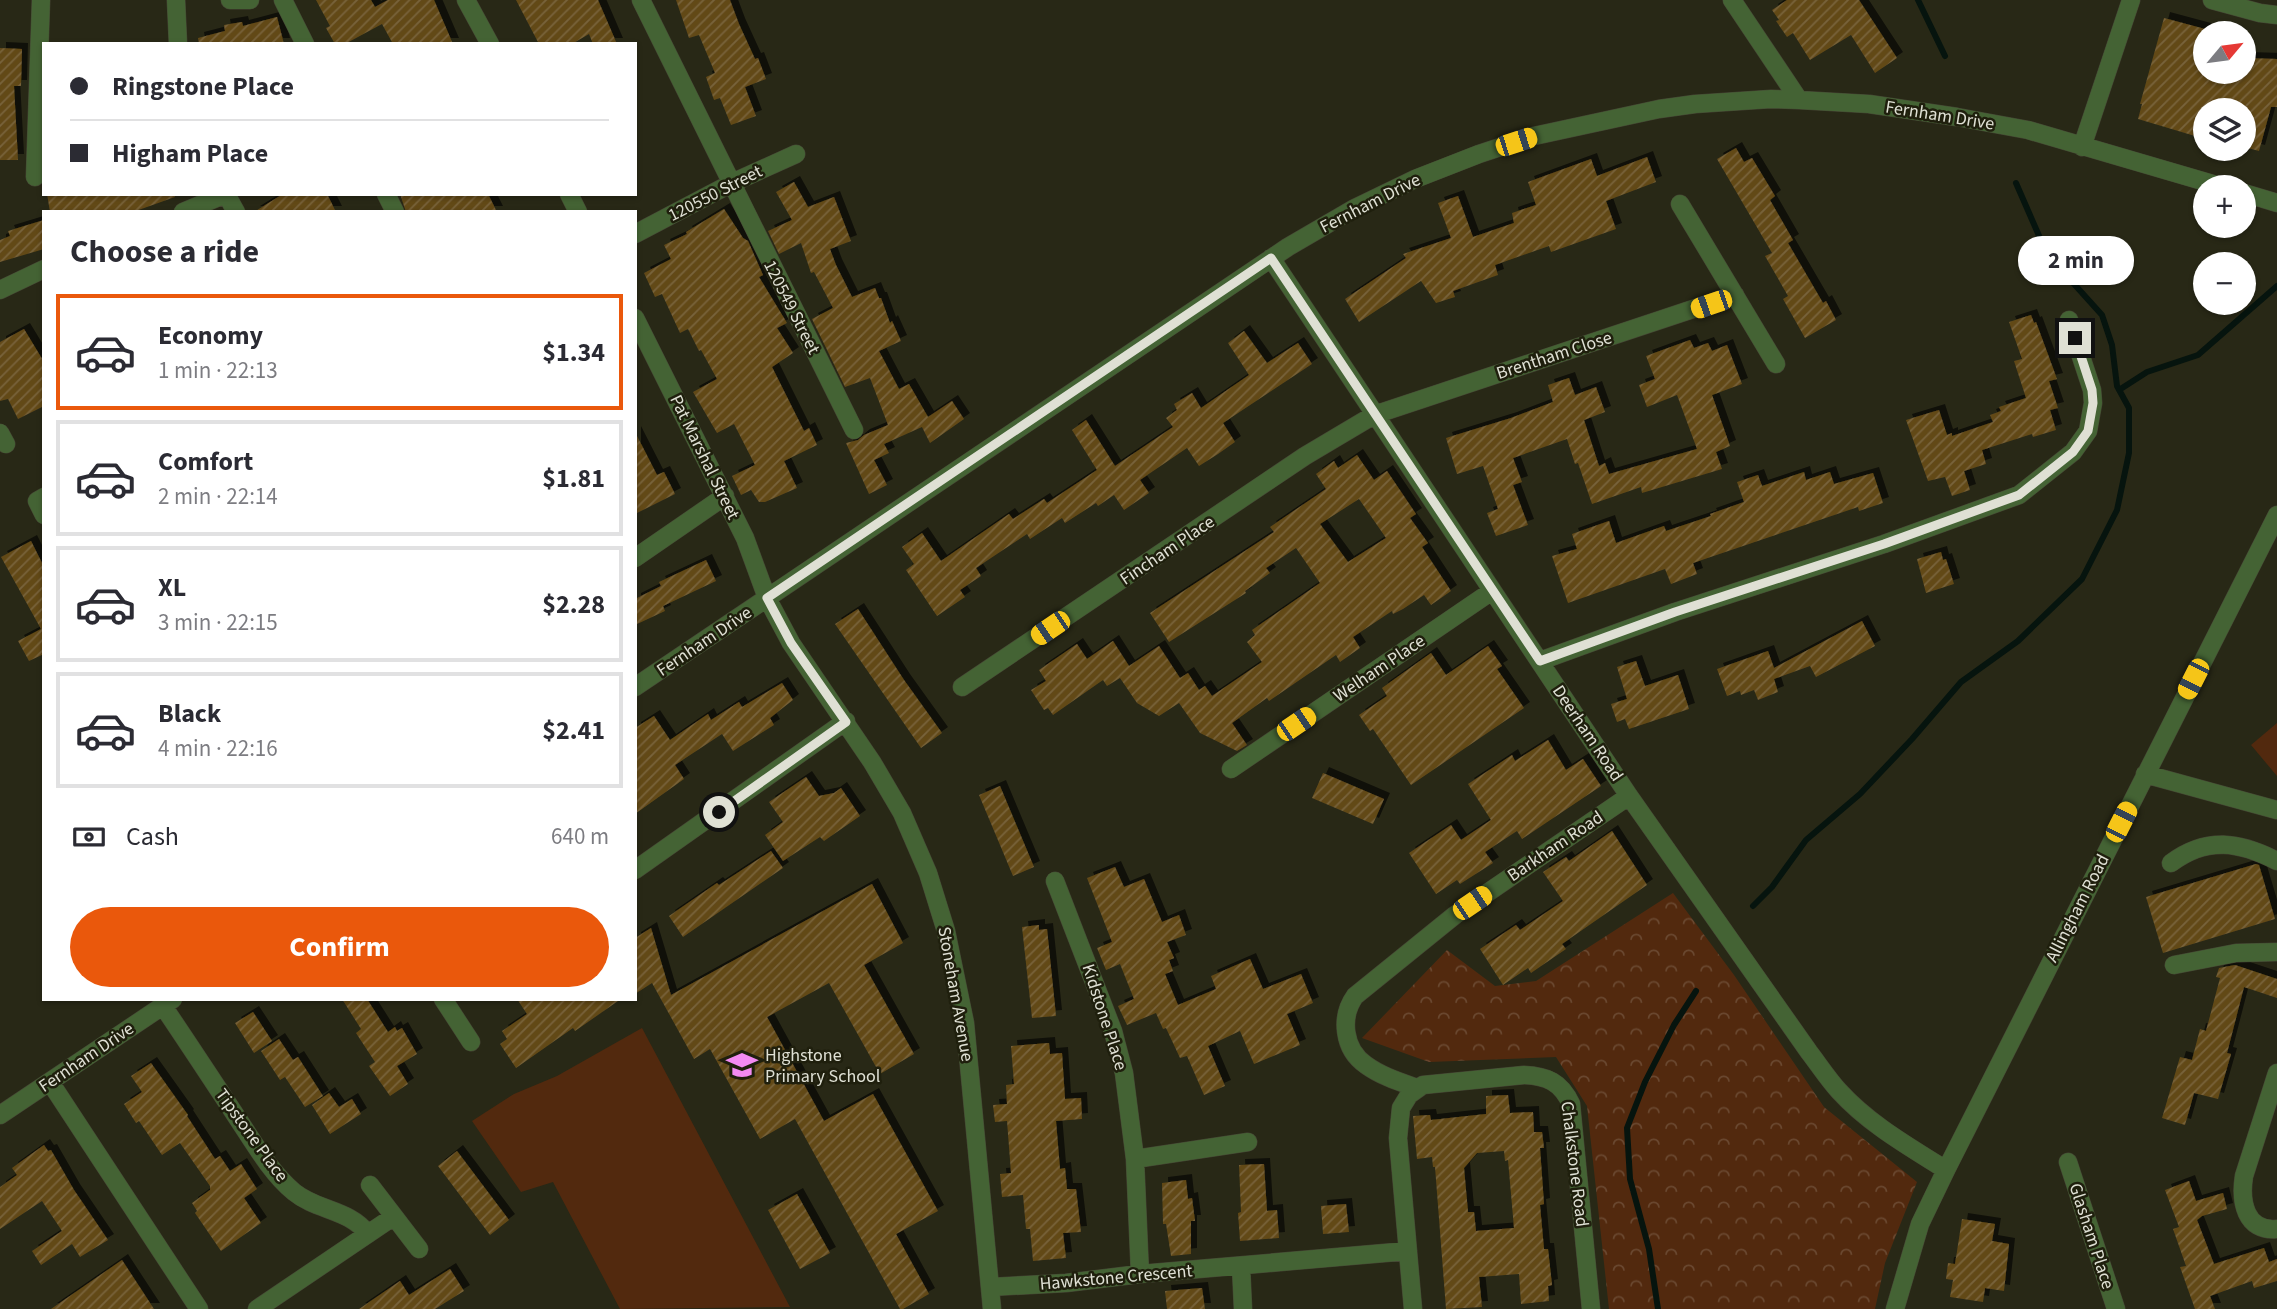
<!DOCTYPE html>
<html lang="en">
<head>
<meta charset="utf-8">
<style>
  :root { --surface:#fff; --page:#f7f7f7; --text:#2b2b33; --muted:#7c7c81; --line:#e1e1e2; --accent:#ea580c }
  body { margin:0; font-family:"Source Sans 3",sans-serif; background:var(--page); color:var(--text); height:100vh; display:flex; flex-direction:column; font-size:26px; white-space:nowrap }
  * { box-sizing:border-box; margin:0 }
  p { font-size:23px; color:var(--muted) }
  .icon { flex:none; width:38px; height:38px; fill:none; stroke:currentColor; stroke-width:2; stroke-linecap:round; stroke-linejoin:round }
  .map { position:relative; flex:1; overflow:hidden }
  .sheet { position:absolute; left:42px; top:210px; width:595px; height:791px; display:flex; flex-direction:column; background:var(--surface); border-radius:0px; box-shadow:0 2px 5px #0004 }
  .sheet>* { flex:none }
  .top-card { position:absolute; left:42px; top:42px; width:595px; height:154px; border-radius:0px; box-shadow:0 2px 5px #0004; display:grid; align-content:center; height:154px; padding:0 28px; background:var(--surface) }
  .needle { width:46px; rotate:61deg }
  .controls { position:absolute; left:2193px; top:21px; display:grid; gap:14px }
  .controls a { display:grid; place-items:center; width:63px; height:63px; border-radius:50%; background:var(--surface); box-shadow:0 2px 5px #0004; font-size:35px }
  .end { position:absolute; width:32px; height:32px; margin:-16px; border:9px solid #dfe0d4; background:#111; box-shadow:0 0 0 4px #111 }
  .from { border-radius:50% }
  .bubble { position:absolute; height:49px; border-radius:24px; background:var(--surface); box-shadow:0 2px 5px #0004; font-size:23px; font-weight:700; line-height:49px; text-align:center }
  .car { position:absolute; width:21px; height:42px; margin:-21px -10px; border-radius:9px; box-shadow:0 0 5px 2px #0007; background:linear-gradient(#f5c518 24%,#345 0 40%,#f5c518 0 76%,#345 0 86%,#f5c518 0) }
  .top-card b { display:flex; align-items:center; gap:24px; height:66px; font-size:26px }
  .top-card b+b { border-top:2px solid var(--line) }
  .top-card i { width:18px; height:18px; background:var(--text) }
  ul { padding:0; list-style:none }
  li { display:flex; align-items:center; gap:21px; height:116px; margin:0 14px 10px; padding:0 14px; border:4px solid var(--line); border-radius:0px }
  li div { flex:1 }
  li b { display:block; font-size:26px }
  li em { font-style:normal; font-weight:700 }
  li.on { border-color:var(--accent) }
  li>.icon { width:63px; height:63px; stroke-width:1.5 }
  h2 { padding:0 28px; font-size:32px; line-height:84px }
  .pay { display:flex; align-items:center; gap:18px; height:77px; padding:0 28px; font-size:26px }
  .pay p { margin-inline-start:auto }
  .action { display:flex; gap:14px; margin-top:auto; padding:14px 28px }
  .action a { flex:1; height:80px; border-radius:42px; background:var(--accent); color:#fff; font-size:28px; font-weight:700; line-height:80px; text-align:center }
  .map>svg:first-child { display:block }
</style>
</head>
<body>
<div class="map">
<svg width="2277" height="1309" viewBox="0 0 2277 1309">
  <defs>
    <pattern id="forest-crowns" width="20" height="18" patternUnits="userSpaceOnUse" patternTransform="scale(1.75)"><rect width="20" height="18" fill="#52290e"/><path d="M2 6a3 3 0 1 1 6 0M12 15a3 3 0 1 1 6 0" fill="none" stroke="#6a4830"/></pattern>
    <pattern id="building-hatch" width="6" height="6" patternUnits="userSpaceOnUse" patternTransform="scale(1.75)"><rect width="6" height="6" fill="#624919"/><path d="M-1 1l2-2M0 6l6-6M5 7l2-2" fill="none" stroke="#78633a"/></pattern>
    <filter id="shadow"><feDropShadow dx="6" dy="-6" stdDeviation="0" flood-color="#0009"/></filter>
  </defs>
  <rect width="100%" height="100%" fill="#282816"/>
  <path fill="url(#forest-crowns)" d="M1673 893 1734 975 1824 1107 1917 1182 1885 1263 1875 1309H1609L1587 1106 1556 1057 1429 1062 1362 1038 1447 950 1495 986 1536 981Z"/>
  <path fill="#52290e" d="M2277 723V776L2251 745Z
    M642 1028 790 1307 620 1309 553 1182 521 1192 472 1121 514 1094 557 1076Z"/>
  <g fill="none" stroke-linecap="round" stroke-linejoin="round">
    <path stroke="#06140e" stroke-width="6" d="M1918 0 1945 56
      M2119 390 2147 372 2198 355 2277 286
      M1753 906 1772 887 1806 840 1860 794 1912 739 1961 682 2018 641 2082 579 2117 510 2129 453V408L2117 386 2112 345 2102 315 2047 254 2016 183
      M1658 1309 1649 1249 1630 1179 1627 1128 1645 1082 1674 1025 1696 991"/>
  </g>
  <path fill="url(#building-hatch)" fill-rule="evenodd" filter="url(#shadow)" d="M316 0H371L375 7 388 0H434L453 44H393L382 24 345 44H335L326 28 330 26Z
    M516 0H598L617 44H593L589 34 572 44H539Z
    M676 0H730L739 24 755 59 758 58 766 79 745 87 756 116 731 125 720 98 714 100 706 77 715 73 699 35 689 38Z
    M1787 0H1859L1897 58 1875 73 1851 35 1810 60 1793 33 1787 37 1776 21 1779 20 1772 10Z
    M277 17 284 44H199L198 38 225 31 224 25 242 22 243 26Z
    M2164 18 2205 29V72H2244V58L2277 59V107H2271L2259 151 2244 147V110H2225L2205 105V139L2138 119 2142 104H2140Z
    M0 48 22 49 21 86H14L18 160H0Z
    M1736 148 1744 162 1752 158 1775 196 1770 200 1793 240 1788 243 1823 303 1826 301 1836 320 1805 338 1783 299 1788 296 1765 256 1772 253 1717 159Z
    M1647 157 1656 182 1606 201 1616 229 1551 252 1549 246 1495 265 1498 275 1453 291 1455 297 1436 303 1421 281 1359 322 1345 299 1406 258 1403 254 1451 238 1438 203 1458 196 1473 237 1514 223 1512 213 1536 205 1528 182 1591 159 1597 176Z
    M794 182 808 207 834 197 851 241 830 249 836 265 852 297 875 288 879 298H881L890 323 892 321 901 341 879 351 899 389 909 384 928 417 952 401 964 419 930 443 922 427 884 444 889 453 874 460 887 485 869 494 846 443 858 440 864 435 888 425 870 378 845 387 812 319 833 308 814 272 811 273 801 243 779 254 768 231 792 220 776 192Z
    M47 194H174L175 197 133 212H50Z
    M283 194H327L336 212H254Z
    M400 194H488L497 212H406Z
    M724 209 743 238 748 241 763 275 759 277 787 323 777 328 793 353 772 367 804 431 809 428 817 445 784 461 797 488 765 502H759L751 490 741 495 732 476 755 465 734 424 717 433 693 392 717 379 701 350 699 351 688 329 680 333 662 294 655 297 644 273 671 259 664 245 687 234 686 232Z
    M44 220V249L0 262V240L10 236 8 231Z
    M2031 315 2034 323 2036 322 2057 379 2049 381 2058 408 2050 410 2056 430 2033 437 2032 434 1982 450 1986 464 1964 471 1970 490 1952 496 1945 477 1928 481 1906 420 1939 410 1947 435 1952 433V436L1993 422 1990 415 2001 411 1999 407 2026 398 2014 361 2022 359 2009 322Z
    M24 329 44 362V406L18 419 8 399 0 401V342Z
    M1244 331 1267 363 1298 343 1312 364 1223 423 1235 442 1218 454 1199 466 1187 448 1140 480 1149 493 1124 510 1114 495 1098 506 1096 503 1065 523 1062 518 1030 539 1027 534 976 568 981 576 960 590 965 597 937 616 906 570 914 564 902 547 922 533 941 561 1009 514 1013 519 1044 499 1047 503 1097 470 1072 430 1086 420 1115 466 1173 427 1166 418 1177 410 1174 404 1192 393 1201 408 1249 375 1228 343Z
    M1690 340 1694 348 1708 343 1712 351 1727 345 1742 384 1712 395 1730 446 1716 452 1722 469 1642 493 1641 487 1592 504 1578 463 1575 464 1567 439 1513 458 1522 482 1513 485 1528 525 1496 536 1487 513 1498 509 1483 466 1457 474 1446 438 1511 418 1553 402 1548 385 1569 378 1575 395 1596 387 1605 412 1584 420 1599 466 1605 463 1609 474 1697 449 1677 395 1647 407 1639 385 1655 379 1646 356Z
    M635 432 657 475 664 472 675 494 635 514Z
    M1357 455 1374 480 1387 471 1416 514 1410 518 1428 543 1422 547 1451 591 1431 605 1424 595 1403 609 1393 614 1392 611 1353 637 1360 648 1340 662 1336 655 1269 701 1267 698 1232 723 1247 745 1237 751 1200 733 1179 703 1159 716 1137 703 1120 678 1107 686 1103 680 1053 715 1048 708 1044 710 1031 690 1046 681 1039 670 1077 644 1087 659 1113 641 1129 666 1159 646 1180 678 1188 673 1199 690 1205 686 1212 696 1262 662 1247 642 1255 635 1252 630 1320 583 1296 548 1266 568 1270 573 1245 591 1246 593 1169 642 1150 613 1274 532 1270 527 1326 489 1316 474 1334 461 1338 468ZM1359 499 1386 538 1348 562 1320 524Z
    M1804 472 1806 480 1830 472 1834 484 1873 473 1883 503 1859 511 1858 507 1693 563 1697 574 1671 584 1665 569 1568 603 1552 556 1577 549 1572 534 1609 521 1616 543 1664 526 1666 531 1711 516 1710 514 1744 502 1737 482 1758 475 1762 486Z
    M31 541 44 567V654L29 661 18 641 41 629 1 557Z
    M1941 552 1943 560 1946 559 1954 584 1926 593 1917 559Z
    M706 560 716 581 663 606 665 611 635 625V599L661 586 659 582Z
    M858 609 904 680 942 733 921 748 835 624Z
    M1862 621 1875 646 1816 677 1810 666 1774 679 1778 692 1758 700 1754 690 1741 695 1740 691 1727 696 1717 669 1768 651 1774 668Z
    M1488 646 1502 666 1497 669 1524 708 1411 785 1373 729 1370 731 1359 715 1387 696 1382 688 1431 653 1446 675Z
    M1636 661 1645 686 1678 675 1689 709 1629 729 1625 719 1617 722 1611 704 1627 699 1617 667Z
    M782 683 793 700 770 718 774 725 733 751 722 734 675 765 684 779 635 814V728L654 716 670 740 708 714 711 720 739 702 742 707Z
    M1548 740 1566 770 1583 759 1601 786 1522 839 1517 831 1485 852 1493 863 1460 884 1457 880 1436 894 1409 853 1451 825 1461 840 1491 820 1468 784 1512 755 1515 761Z
    M1323 773 1384 799 1373 824 1312 798Z
    M806 777 819 796 834 793 841 788 860 816 824 841 820 837 783 861 765 835 783 822 769 802Z
    M1000 786 1034 867 1013 876 979 795Z
    M1612 831 1647 885 1562 944 1566 949 1531 973 1528 968 1503 985 1480 949 1516 925 1520 930 1563 901 1543 872 1566 857 1569 861Z
    M771 851 783 868 683 937 669 916 717 883 719 885Z
    M2256 864 2259 865 2275 919 2163 953 2146 897Z
    M1115 867 1124 887 1144 879 1162 922 1179 915 1186 935 1167 942 1174 958 1169 960 1173 971 1165 974 1178 1005 1216 989 1211 976 1250 959 1263 989 1301 974 1313 1003 1287 1014 1300 1045 1254 1064 1240 1031 1208 1046 1225 1086 1204 1095 1187 1056 1180 1058 1166 1028 1163 1029 1156 1013 1127 1025 1118 1006 1134 999 1120 964 1106 970 1097 948 1112 942 1087 878Z
    M872 884 903 943 864 965 914 1054 880 1074 829 983 767 1017 824 1121 873 1094 938 1211 896 1234 929 1294 903 1309H900L795 1119 760 1139 710 1049 694 1059 652 983 635 994V938L651 928 671 995Z
    M1039 925V930L1047 929 1056 1016 1032 1018 1022 927Z
    M2235 965 2277 979V998L2244 987 2227 1053 2231 1054 2218 1099 2194 1093 2185 1125 2162 1118 2180 1057 2192 1060 2200 1029 2206 1031 2220 978 2216 977 2219 968Z
    M342 999H367L388 1032 395 1027 397 1031 402 1028 417 1054 397 1066 408 1084 390 1096 369 1066 375 1062 356 1033 361 1029Z
    M517 999H621L575 1031 573 1028 516 1068 500 1044 507 1039 502 1031 527 1014Z
    M253 1012 272 1041 254 1053 235 1023Z
    M279 1039 293 1060 298 1057 323 1096 305 1107 285 1077 280 1080 261 1051Z
    M1049 1043 1050 1054 1062 1053 1065 1099 1081 1098 1082 1119 1056 1121 1060 1169 1065 1168 1067 1189H1076L1081 1232 1063 1233 1066 1258 1033 1261 1030 1229H1026L1023 1195 1002 1197 1000 1174 1011 1173 1007 1121 995 1122 993 1105 1007 1104 1006 1085 1014 1084 1011 1046Z
    M151 1063 188 1115 187 1116 215 1159 220 1156 230 1171 241 1164 257 1189 244 1198 261 1223 221 1251 195 1213 197 1211 192 1203 210 1190V1186L180 1143 162 1155 139 1121 136 1123 124 1104 142 1092 131 1076Z
    M329 1093 339 1107 352 1099 361 1114 330 1134 312 1105Z
    M1508 1095 1510 1113 1533 1112 1534 1132H1542L1544 1148H1540L1544 1204 1540 1205 1544 1249H1548L1552 1285 1548 1286 1549 1301 1521 1304 1519 1274 1479 1277 1482 1307 1446 1309 1435 1167H1433L1432 1157 1417 1159 1413 1116 1430 1115 1431 1120 1486 1114V1096ZM1504 1151 1505 1161 1508 1160 1514 1228 1476 1231 1474 1212H1468L1464 1168 1477 1153Z
    M44 1145 48 1151 51 1150 74 1190 108 1240 80 1257 72 1244 41 1265 32 1251 62 1231 42 1201 0 1229V1187L17 1175 12 1168Z
    M457 1151 509 1220 490 1235 438 1166Z
    M1264 1164 1267 1211 1277 1210 1279 1238 1240 1241 1238 1213 1241 1212 1239 1165Z
    M1186 1180 1188 1199 1192 1198 1195 1221H1191V1254L1171 1256 1166 1224H1163L1162 1183Z
    M2189 1181 2196 1201 2223 1193 2227 1209 2202 1216 2197 1220 2214 1264 2264 1248 2269 1262 2277 1259V1281L2254 1288 2252 1281 2210 1296 2215 1309H2195L2180 1267 2186 1266 2173 1229 2179 1227 2165 1190Z
    M797 1194 830 1253 800 1269 768 1210Z
    M1346 1204 1349 1232 1323 1234 1321 1206Z
    M1962 1219 1995 1224 1992 1241 2009 1244 2004 1291 1985 1288 1983 1302 1950 1297 1953 1280 1946 1279 1948 1263 1955 1264Z
    M122 1260 154 1309H51Z
    M450 1269 464 1291 435 1309H359L400 1281 409 1295Z
    M1202 1288 1205 1309H1167L1165 1291Z"/>
  <g fill="none" stroke-linecap="round" stroke-linejoin="round">
    <g stroke="#454534" stroke-width="19">
      <path id="minor" d="M176 0 178 44
        M230 0H250
        M283 0 305 44
        M466 0 490 44
        M641 0 854 430
        M1732 0 1799 100
        M2212 0 2260 13 2277 15
        M2082 147 2131 0
        M35 177 41 0
        M2244 193 2277 203
        M226 194 236 212
        M386 194 395 212
        M569 194 578 212
        M1680 204 1776 364
        M183 212 226 194
        M635 234 732 183 796 154
        M1271 258 1629 796 1809 1052C1819 1065 1828 1079 1839 1091 1869 1124 1908 1146 1946 1170
        M0 290 44 269
        M635 318 745 538 767 598 791 643 872 762 902 813 928 873 946 931 965 1023 992 1309
        M0 433 6 444
        M44 497 37 501 44 515
        M635 558 725 496
        M1540 661 1675 612 1884 544 2019 495 2073 452 2088 431 2093 403 2092 390 2069 320
        M635 687 1288 247 1355 208 1415 179 1479 154 1534 136 1659 109 1695 104 1771 99 1799 100 1869 104 1957 117 2028 130 2223 187
        M962 687 1305 456 1374 415 1735 295
        M1231 769 1492 591
        M2145 774 2277 810
        M2171 863C2207 836 2240 842 2277 861
        M635 870 846 721
        M1055 881 1113 1031 1124 1073 1135 1159 1140 1274
        M2174 965 2236 953 2277 952
        M443 999 471 1042
        M163 1006C188 1043 213 1081 238 1119 254 1143 271 1173 294 1192 317 1211 349 1209 368 1234
        M2277 1073 2244 1176C2240 1201 2245 1232 2277 1229
        M50 1082 199 1309
        M1417 1088C1400 1082 1381 1076 1366 1065 1343 1049 1340 1017 1355 996L1455 915 1629 796
        M0 1115 173 999
        M1135 1159 1248 1142
        M2068 1162 2116 1309
        M370 1185 419 1249
        M1241 1266 1243 1309
        M990 1287 1066 1283 1140 1274 1408 1251
        M257 1309 393 1217
        M1413 1309 1398 1138 1401 1108 1409 1095 1423 1085 1524 1075C1547 1076 1561 1082 1571 1104L1591 1309
        M1895 1309 1920 1224 1946 1170 2277 515"/>
    </g>
    <use href="#minor" stroke="#446334" stroke-width="18"/>
  </g>
  <g fill="none" stroke-linecap="round" stroke-linejoin="round">
    <path stroke="#dfe0d4" stroke-width="9" d="M719 812 846 722 791 643 767 598 1271 258 1540 661 1675 612 1884 544 2019 495 2073 452 2088 431 2093 403 2092 390 2075 338"/>
  </g>
  <defs>
    <g id="school-bare" transform="scale(2.415)"><path d="M0-5L7-2L0 1L-7-2ZM-4 1L0 2.5L4 1V4Q0 6-4 4Z" fill="#f38af2" stroke="#1f1f0d" stroke-width="2.5" paint-order="stroke"/></g>
  </defs>
  <g fill-rule="evenodd">
    <use href="#school-bare" x="742" y="1065"/>
  </g>
  <g text-anchor="middle" stroke-width="5" stroke-linejoin="round" paint-order="stroke">
    <g font-size="18" fill="#dfe0d4" stroke="#1f1f0d">
      <text transform="translate(1940 115) rotate(9)" y="6">Fernham Drive</text>
      <text transform="translate(715 193) rotate(-27)" y="6">120550 Street</text>
      <text transform="translate(1370 203) rotate(-27)" y="6">Fernham Drive</text>
      <text transform="translate(792 307) rotate(63)" y="6">120549 Street</text>
      <text transform="translate(1554 355) rotate(-18)" y="6">Brentham Close</text>
      <text transform="translate(705 457) rotate(64)" y="6">Pat Marshal Street</text>
      <text transform="translate(1167 550) rotate(-34)" y="6">Fincham Place</text>
      <text transform="translate(704 641) rotate(-34)" y="6">Fernham Drive</text>
      <text transform="translate(1379 668) rotate(-34)" y="6">Welham Place</text>
      <text transform="translate(1588 733) rotate(56)" y="6">Deerham Road</text>
      <text transform="translate(1555 846) rotate(-34)" y="6">Barkham Road</text>
      <text transform="translate(2077 908) rotate(-63)" y="6">Allingham Road</text>
      <text transform="translate(956 994) rotate(80)" y="6">Stoneham Avenue</text>
      <text transform="translate(1105 1017) rotate(72)" y="6">Kidstone Place</text>
      <text transform="translate(86 1057) rotate(-34)" y="6">Fernham Drive</text>
      <text transform="translate(252 1135) rotate(54)" y="6">Tipstone Place</text>
      <text transform="translate(1575 1164) rotate(83)" y="6">Chalkstone Road</text>
      <text transform="translate(2092 1236) rotate(72)" y="6">Glasham Place</text>
      <text transform="translate(1116 1277) rotate(-5)" y="6">Hawkstone Crescent</text>
    </g>
    <g font-size="18" fill="#dfe0d4" stroke="#1f1f0d" text-anchor="start">
      <text x="765" y="1061">Highstone<tspan x="765" dy="21">Primary School</tspan></text>
    </g>
  </g>
</svg>
<div class="controls">
<a><svg class="needle" viewBox="-14 -14 28 28"><path d="M0-13l5 13h-10z" fill="#e53935"/><path d="M0 13l5-13h-10z" fill="#7c7c81"/></svg></a>
<a><svg class="icon" aria-label="layers" viewBox="0 0 24 24"><path d="M12 4l9 5-9 5-9-5zM3 14l9 5 9-5"/></svg></a>
<a>+</a>
<a>−</a>
</div>
<i class="end from" style="left:719px;top:812px"></i>
<i class="end" style="left:2075px;top:338px"></i>
<div class="bubble" style="left:2018px;top:236px;width:116px">2 min</div>
<i class="car" style="left:1516px;top:142px;rotate:72deg"></i>
<i class="car" style="left:1711px;top:304px;rotate:251deg"></i>
<i class="car" style="left:1050px;top:628px;rotate:236deg"></i>
<i class="car" style="left:2193px;top:679px;rotate:207deg"></i>
<i class="car" style="left:1296px;top:724px;rotate:56deg"></i>
<i class="car" style="left:2121px;top:822px;rotate:27deg"></i>
<i class="car" style="left:1472px;top:903px;rotate:56deg"></i>
<div class="top-card">
<b><i class="from"></i>Ringstone Place</b>
<b><i></i>Higham Place</b>
</div>
<section class="sheet">
<h2>Choose a ride</h2>
<ul>
<li class="on"><svg class="icon" aria-label="car" viewBox="0 0 24 24"><path d="M5 17H2v-5l4-1 3-4h7l3 4 3 1v5h-3M9 17h6M6 11h13"/><circle cx="7" cy="17" r="2"/><circle cx="17" cy="17" r="2"/></svg><div><b>Economy</b><p>1 min · 22:13</p></div><em>$1.34</em></li>
<li><svg class="icon" aria-label="car" viewBox="0 0 24 24"><path d="M5 17H2v-5l4-1 3-4h7l3 4 3 1v5h-3M9 17h6M6 11h13"/><circle cx="7" cy="17" r="2"/><circle cx="17" cy="17" r="2"/></svg><div><b>Comfort</b><p>2 min · 22:14</p></div><em>$1.81</em></li>
<li><svg class="icon" aria-label="car" viewBox="0 0 24 24"><path d="M5 17H2v-5l4-1 3-4h7l3 4 3 1v5h-3M9 17h6M6 11h13"/><circle cx="7" cy="17" r="2"/><circle cx="17" cy="17" r="2"/></svg><div><b>XL</b><p>3 min · 22:15</p></div><em>$2.28</em></li>
<li><svg class="icon" aria-label="car" viewBox="0 0 24 24"><path d="M5 17H2v-5l4-1 3-4h7l3 4 3 1v5h-3M9 17h6M6 11h13"/><circle cx="7" cy="17" r="2"/><circle cx="17" cy="17" r="2"/></svg><div><b>Black</b><p>4 min · 22:16</p></div><em>$2.41</em></li>
</ul>
<div class="pay"><svg class="icon" aria-label="cash" viewBox="0 0 24 24"><path d="M3 7h18v10H3z"/><circle cx="12" cy="12" r="2"/></svg>Cash<p>640 m</p></div>
<div class="action"><a>Confirm</a></div>
</section>
</div>
</body>
</html>
